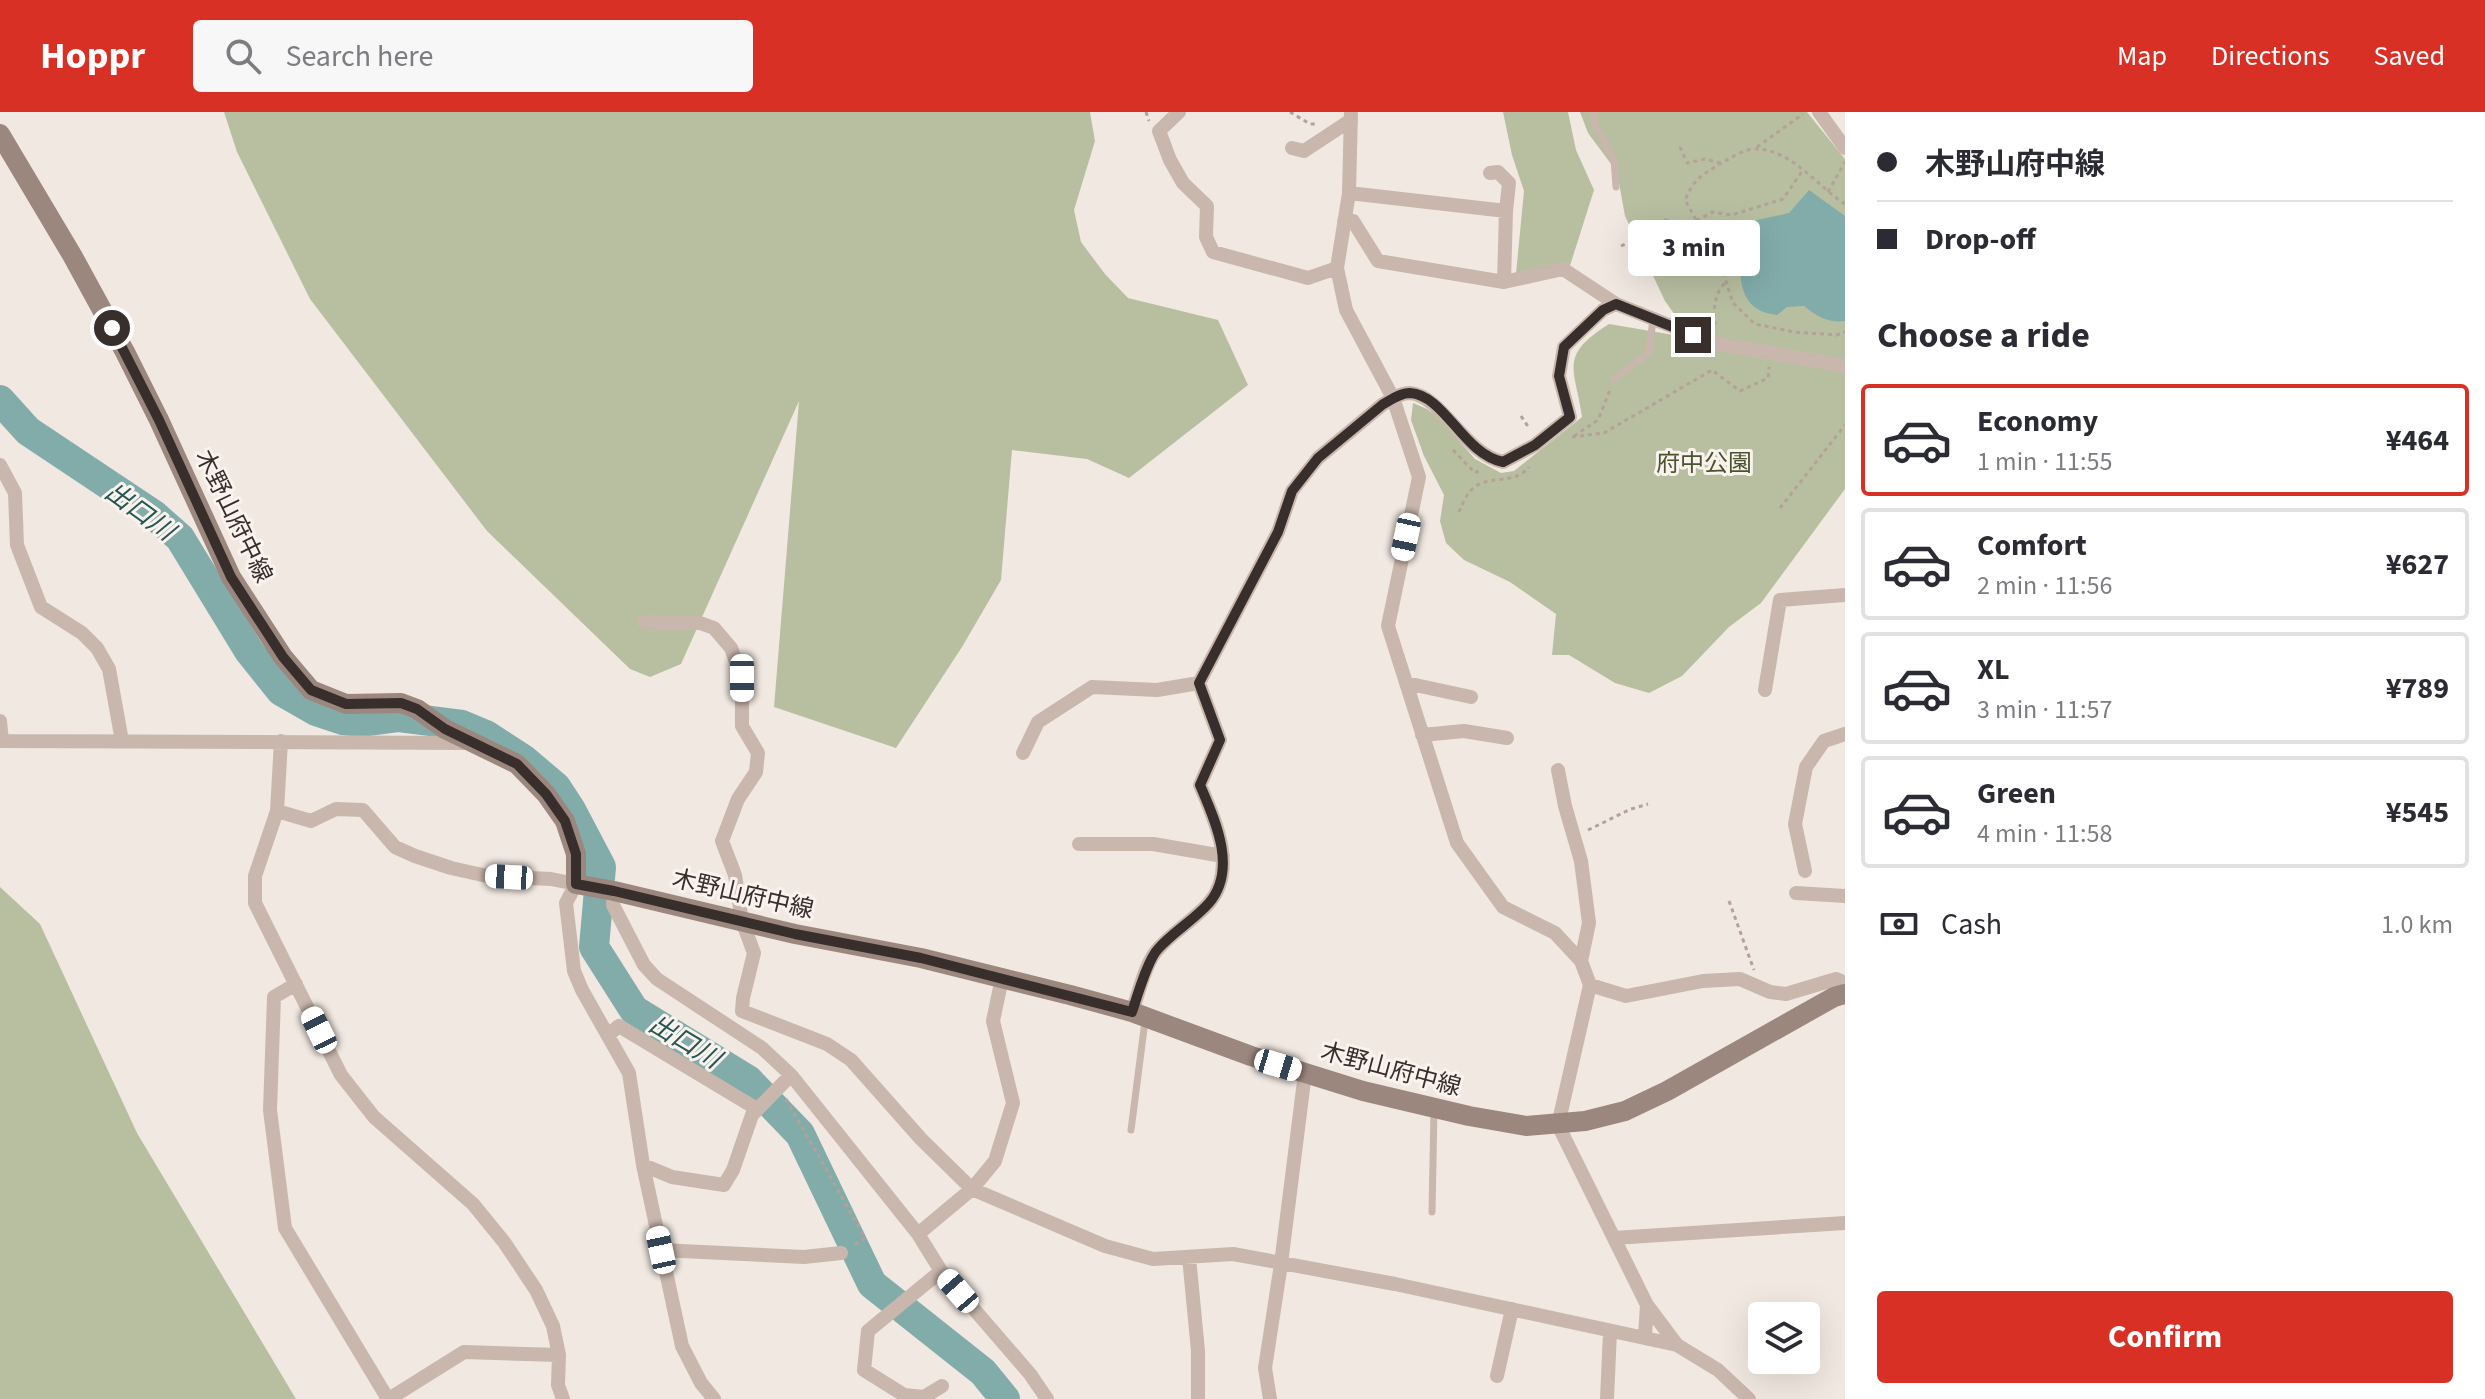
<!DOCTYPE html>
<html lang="en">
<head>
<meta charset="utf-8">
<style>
  :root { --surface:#fff; --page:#f7f7f7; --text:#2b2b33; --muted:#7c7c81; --line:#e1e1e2; --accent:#d93025 }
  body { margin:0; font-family:"Source Sans 3","Noto Sans JP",sans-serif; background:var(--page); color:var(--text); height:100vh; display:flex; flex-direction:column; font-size:30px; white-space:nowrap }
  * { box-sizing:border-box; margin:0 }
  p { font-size:26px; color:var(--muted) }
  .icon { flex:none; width:44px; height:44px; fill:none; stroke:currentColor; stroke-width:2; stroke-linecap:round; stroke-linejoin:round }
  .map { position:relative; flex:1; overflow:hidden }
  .side { display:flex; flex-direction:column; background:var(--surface); width:640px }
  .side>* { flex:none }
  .hud { display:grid; align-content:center; height:176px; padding:0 32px; background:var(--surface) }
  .tools { position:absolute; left:1748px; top:1190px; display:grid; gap:16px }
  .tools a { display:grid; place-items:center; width:72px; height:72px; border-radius:8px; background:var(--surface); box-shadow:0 8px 32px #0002; font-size:40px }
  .end { position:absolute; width:36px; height:36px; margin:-18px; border:10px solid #382e2b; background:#fff; box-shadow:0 0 0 4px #fff }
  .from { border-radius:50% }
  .bubble { position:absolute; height:56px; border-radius:8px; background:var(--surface); box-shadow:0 8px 32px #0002; font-size:26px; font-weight:700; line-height:56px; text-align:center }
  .car { position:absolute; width:24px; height:48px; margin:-24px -12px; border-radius:10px; box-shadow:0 0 6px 2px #0007; background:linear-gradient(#fff 24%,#345 0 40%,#fff 0 76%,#345 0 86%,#fff 0) }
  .hud b { display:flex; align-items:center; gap:28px; height:76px; font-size:30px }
  .hud b+b { border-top:2px solid var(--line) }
  .hud i { width:20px; height:20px; background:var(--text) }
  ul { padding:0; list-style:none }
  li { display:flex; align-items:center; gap:24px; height:112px; margin:0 16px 12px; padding:0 16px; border:4px solid var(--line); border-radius:8px }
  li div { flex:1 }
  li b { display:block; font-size:30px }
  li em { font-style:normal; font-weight:700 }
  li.active { border-color:var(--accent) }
  li>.icon { width:72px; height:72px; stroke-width:1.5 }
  h2 { padding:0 32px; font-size:36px; line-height:96px }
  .pay { display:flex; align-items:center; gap:20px; height:88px; padding:0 32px; font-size:30px }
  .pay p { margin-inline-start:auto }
  .cta { display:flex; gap:16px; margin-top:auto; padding:16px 32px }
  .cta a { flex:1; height:92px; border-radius:8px; background:var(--accent); color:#fff; font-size:32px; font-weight:700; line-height:92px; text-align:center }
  header { display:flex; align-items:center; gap:48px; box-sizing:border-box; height:112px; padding:0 40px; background:var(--accent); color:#fff }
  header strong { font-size:38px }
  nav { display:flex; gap:44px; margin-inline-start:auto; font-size:28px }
  .search { width:560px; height:72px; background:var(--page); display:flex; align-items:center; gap:20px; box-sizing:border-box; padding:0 28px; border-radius:8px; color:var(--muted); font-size:30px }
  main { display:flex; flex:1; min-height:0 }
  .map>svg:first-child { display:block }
</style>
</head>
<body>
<header>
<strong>Hoppr</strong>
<div class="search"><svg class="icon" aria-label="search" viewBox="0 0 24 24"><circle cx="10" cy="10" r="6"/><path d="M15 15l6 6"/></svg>Search here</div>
<nav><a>Map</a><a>Directions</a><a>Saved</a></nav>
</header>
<main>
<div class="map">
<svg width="1845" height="1287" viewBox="0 0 1845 1287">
  <rect width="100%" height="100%" fill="#f1e8e1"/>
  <path fill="#b8bfa1" d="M224 0H1090L1095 29 1074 98 1081 130 1105 162 1128 186 1218 208 1248 273 1129 366 1087 347 1012 338 1001 468 962 535 896 636 774 595 799 289 681 552 650 565 630 557 487 419 310 187 237 40Z
    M1503 0H1568L1576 38 1594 78 1567 163 1515 172 1524 79 1512 43Z
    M1580 0H1807L1845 47V377L1761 491 1729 515 1682 564 1649 581 1615 571 1569 543H1552L1556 502 1510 470 1464 448 1446 431 1440 409 1444 383 1424 344 1411 308 1413 291 1427 297 1437 304 1475 347 1501 361 1514 359 1582 305C1575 256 1558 244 1609 212L1674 223 1680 210 1665 189 1625 104 1617 60 1588 21Z
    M0 775 40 812 137 1021 296 1287H0Z"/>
  <path fill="#82acaa" d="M1809 78 1845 104V209C1827 211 1818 205 1804 194L1787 195 1777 203C1731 199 1741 152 1740 117L1744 111 1789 101Z"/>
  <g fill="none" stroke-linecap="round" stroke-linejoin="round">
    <path stroke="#82acaa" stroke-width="30" d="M0 288 28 319 154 403 180 426 249 539 281 579 316 599 343 608 362 610 399 605 462 613 486 623 523 647 556 675 571 698 601 755 594 835 634 898 748 968 800 1022 872 1172 983 1260 1005 1287"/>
    <path stroke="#b5a197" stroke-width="3" stroke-dasharray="4 4" stroke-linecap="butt" d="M1146 0 1149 9
      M1290 0 1310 12H1315
      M1680 35 1687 51 1705 47 1721 51
      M1757 35 1803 2
      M1828 80 1845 50
      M1845 92C1818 75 1792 38 1757 37 1745 36 1733 45 1723 50 1701 64 1696 64 1685 88L1720 151 1733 191 1755 212 1794 220 1837 223 1845 220
      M1621 134 1641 125 1660 122 1665 108 1686 111 1698 108 1712 100 1732 103 1783 87 1803 58
      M1715 213C1713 198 1714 181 1726 170
      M1521 304 1529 316
      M1574 324 1598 308 1610 278
      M1572 325 1604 321 1712 258 1740 279 1768 266 1769 255
      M1453 338 1475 361 1482 357
      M1780 396 1845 313
      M1459 400C1463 391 1467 380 1476 374 1490 364 1516 372 1529 355
      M1588 718 1631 697 1648 692
      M1729 789 1754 858
      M786 987 865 1126 854 1133"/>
    <path stroke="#c9b7ad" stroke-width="7" d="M1593 0 1595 13 1614 47 1616 75
      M1614 267 1649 241 1653 207
      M1131 1018 1145 909
      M1432 1100 1434 998"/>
    <path stroke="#c9b7ad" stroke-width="14" d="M1179 0 1159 19 1170 48 1183 71 1207 94 1206 125 1213 140 1308 166 1337 156
      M1351 0 1349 81 1337 156 1346 198 1393 286 1419 365 1388 514 1457 731 1503 795 1555 821 1581 849 1590 873 1558 1013 1647 1193 1645 1224
      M1819 0 1845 36
      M1292 36 1304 39 1351 8
      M1349 81 1506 99
      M1344 109H1353L1378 149 1504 170 1506 99 1509 71 1498 60 1490 61
      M1504 170 1563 157 1616 192
      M0 353 15 381 17 433 41 495 82 521 97 536 109 557 122 629
      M644 510 700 511 714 516 731 536 742 566V614L758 641 756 660 738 687 722 729 735 763 742 809 754 841 743 886 742 899 827 932 851 948 921 1027 972 1077 1105 1134 1153 1147 1233 1142 1395 1172 1677 1233 1718 1258 1749 1287
      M1406 571 1471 585
      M1765 578 1780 488 1845 483
      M0 609 2 629
      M1422 623 1464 619 1507 626
      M0 629 467 631
      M281 629 277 699 255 764V791L341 963 374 1005 473 1092 504 1130 536 1178 553 1214 559 1243 558 1273 563 1287
      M1023 641 1038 610 1092 575 1157 578 1199 571
      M1558 658 1565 694 1581 749 1589 811 1581 849
      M277 699 311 709 336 697 363 698 395 735 415 744 451 756 487 764 551 767 576 772 566 791 574 859 582 878 629 961 643 1053 682 1234 701 1271 714 1287
      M1079 732H1153L1223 744
      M1805 759 1795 712 1806 655 1824 629 1845 622
      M614 779 613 793 644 853 657 867 762 936 791 963 918 1122 941 1159 1030 1262 1047 1287
      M1796 781 1845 784
      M296 872 274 885 270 998 285 1116 388 1287
      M1590 873 1626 884 1703 869 1740 867 1770 880 1786 882 1836 867 1845 871
      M1132 900C1138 883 1146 849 1158 837 1173 820 1194 808 1209 791 1238 757 1215 708 1200 673L1220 628 1199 571 1278 420 1292 379 1318 346 1382 293C1390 288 1400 281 1410 281 1443 284 1463 341 1503 350L1535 333 1570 305 1559 264 1564 235 1603 198 1616 192 1714 231 1845 254
      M608 923 619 914 757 997
      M643 1053 672 1065 724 1073 733 1058 752 1003 791 963
      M918 1122 972 1077 995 1049 1013 991 993 909 1002 866
      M1614 1126 1845 1111
      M661 1138 804 1145 841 1141
      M1189 1145 1198 1239V1287
      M941 1159 868 1219 864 1258 904 1283 924 1285 942 1274
      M1647 1193 1677 1233
      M1497 1264 1512 1197
      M389 1287 464 1240 559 1243
      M1270 1287 1265 1256 1281 1152 1305 961
      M1607 1287 1610 1220"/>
    <path stroke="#9c877f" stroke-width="20" d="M0 22 72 143 125 240 159 308 231 465 283 545 311 578 346 592 401 591 417 597 445 617 517 652 546 682 565 709 576 742V772L614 779 795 822 921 846 1070 883 1132 900 1251 944 1363 979 1469 1004 1526 1014 1585 1009 1625 999 1667 979 1834 885 1845 882"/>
  </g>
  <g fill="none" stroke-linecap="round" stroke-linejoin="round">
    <path stroke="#382e2b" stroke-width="10" d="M112 216 159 308 231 465 283 545 311 578 346 592 401 591 417 597 445 617 517 652 546 682 565 709 576 742V772L614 779 795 822 921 846 1132 900C1137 885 1148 847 1158 837 1173 820 1194 808 1209 791 1238 757 1215 708 1200 673L1220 628 1199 571 1278 420 1292 379 1318 346 1382 293C1390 288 1400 281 1410 281 1445 283 1463 342 1503 350L1535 333 1570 305 1559 264 1564 235 1603 198 1616 192 1693 223"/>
  </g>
  <g text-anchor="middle" stroke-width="6" stroke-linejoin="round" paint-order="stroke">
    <g font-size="24" fill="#4a5431" stroke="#f9f2ed">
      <text x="1704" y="359">府中公園</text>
    </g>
    <g font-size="24" fill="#382e2b" stroke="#f9f2ed">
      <text transform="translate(234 404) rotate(64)" y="8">木野山府中線</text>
      <text transform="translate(743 782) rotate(13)" y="8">木野山府中線</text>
      <text transform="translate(1391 957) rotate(15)" y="8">木野山府中線</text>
    </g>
    <g font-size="26" font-style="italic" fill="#245655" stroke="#f9f2ed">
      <text transform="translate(140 399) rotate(36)" y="9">出口川</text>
      <text transform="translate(685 929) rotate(31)" y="9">出口川</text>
    </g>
  </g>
</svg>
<div class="tools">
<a><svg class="icon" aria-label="layers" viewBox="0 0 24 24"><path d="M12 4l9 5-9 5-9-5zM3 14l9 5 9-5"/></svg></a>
</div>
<i class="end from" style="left:112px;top:216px"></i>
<i class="end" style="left:1693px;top:223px"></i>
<div class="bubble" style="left:1628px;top:108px;width:132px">3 min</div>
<i class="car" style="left:1406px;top:425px;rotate:192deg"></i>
<i class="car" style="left:742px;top:566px;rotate:180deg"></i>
<i class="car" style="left:509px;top:765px;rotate:273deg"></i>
<i class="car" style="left:319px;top:918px;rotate:334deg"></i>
<i class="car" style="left:1278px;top:953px;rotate:107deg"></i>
<i class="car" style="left:661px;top:1138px;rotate:348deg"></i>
<i class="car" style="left:958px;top:1179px;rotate:319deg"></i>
</div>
<section class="side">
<div class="hud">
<b><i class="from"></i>木野山府中線</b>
<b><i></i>Drop-off</b>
</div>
<h2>Choose a ride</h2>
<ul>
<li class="active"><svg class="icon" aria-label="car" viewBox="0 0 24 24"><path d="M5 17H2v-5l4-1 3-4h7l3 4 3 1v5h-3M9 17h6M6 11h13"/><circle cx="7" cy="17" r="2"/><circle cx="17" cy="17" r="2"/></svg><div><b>Economy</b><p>1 min · 11:55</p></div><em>¥464</em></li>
<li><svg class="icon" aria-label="car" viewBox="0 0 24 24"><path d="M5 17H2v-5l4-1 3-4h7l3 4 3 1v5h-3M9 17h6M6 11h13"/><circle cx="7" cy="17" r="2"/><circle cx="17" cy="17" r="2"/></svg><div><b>Comfort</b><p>2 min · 11:56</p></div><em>¥627</em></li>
<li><svg class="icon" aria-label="car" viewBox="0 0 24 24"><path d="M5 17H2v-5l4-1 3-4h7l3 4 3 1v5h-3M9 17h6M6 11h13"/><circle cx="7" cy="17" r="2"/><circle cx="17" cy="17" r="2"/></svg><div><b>XL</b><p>3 min · 11:57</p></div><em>¥789</em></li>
<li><svg class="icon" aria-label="car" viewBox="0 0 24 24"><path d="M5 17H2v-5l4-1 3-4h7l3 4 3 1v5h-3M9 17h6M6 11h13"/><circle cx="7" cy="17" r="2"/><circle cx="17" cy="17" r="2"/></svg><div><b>Green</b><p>4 min · 11:58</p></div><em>¥545</em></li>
</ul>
<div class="pay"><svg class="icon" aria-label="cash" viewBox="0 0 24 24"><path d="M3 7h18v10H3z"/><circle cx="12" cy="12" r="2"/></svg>Cash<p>1.0 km</p></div>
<div class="cta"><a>Confirm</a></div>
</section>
</main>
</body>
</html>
